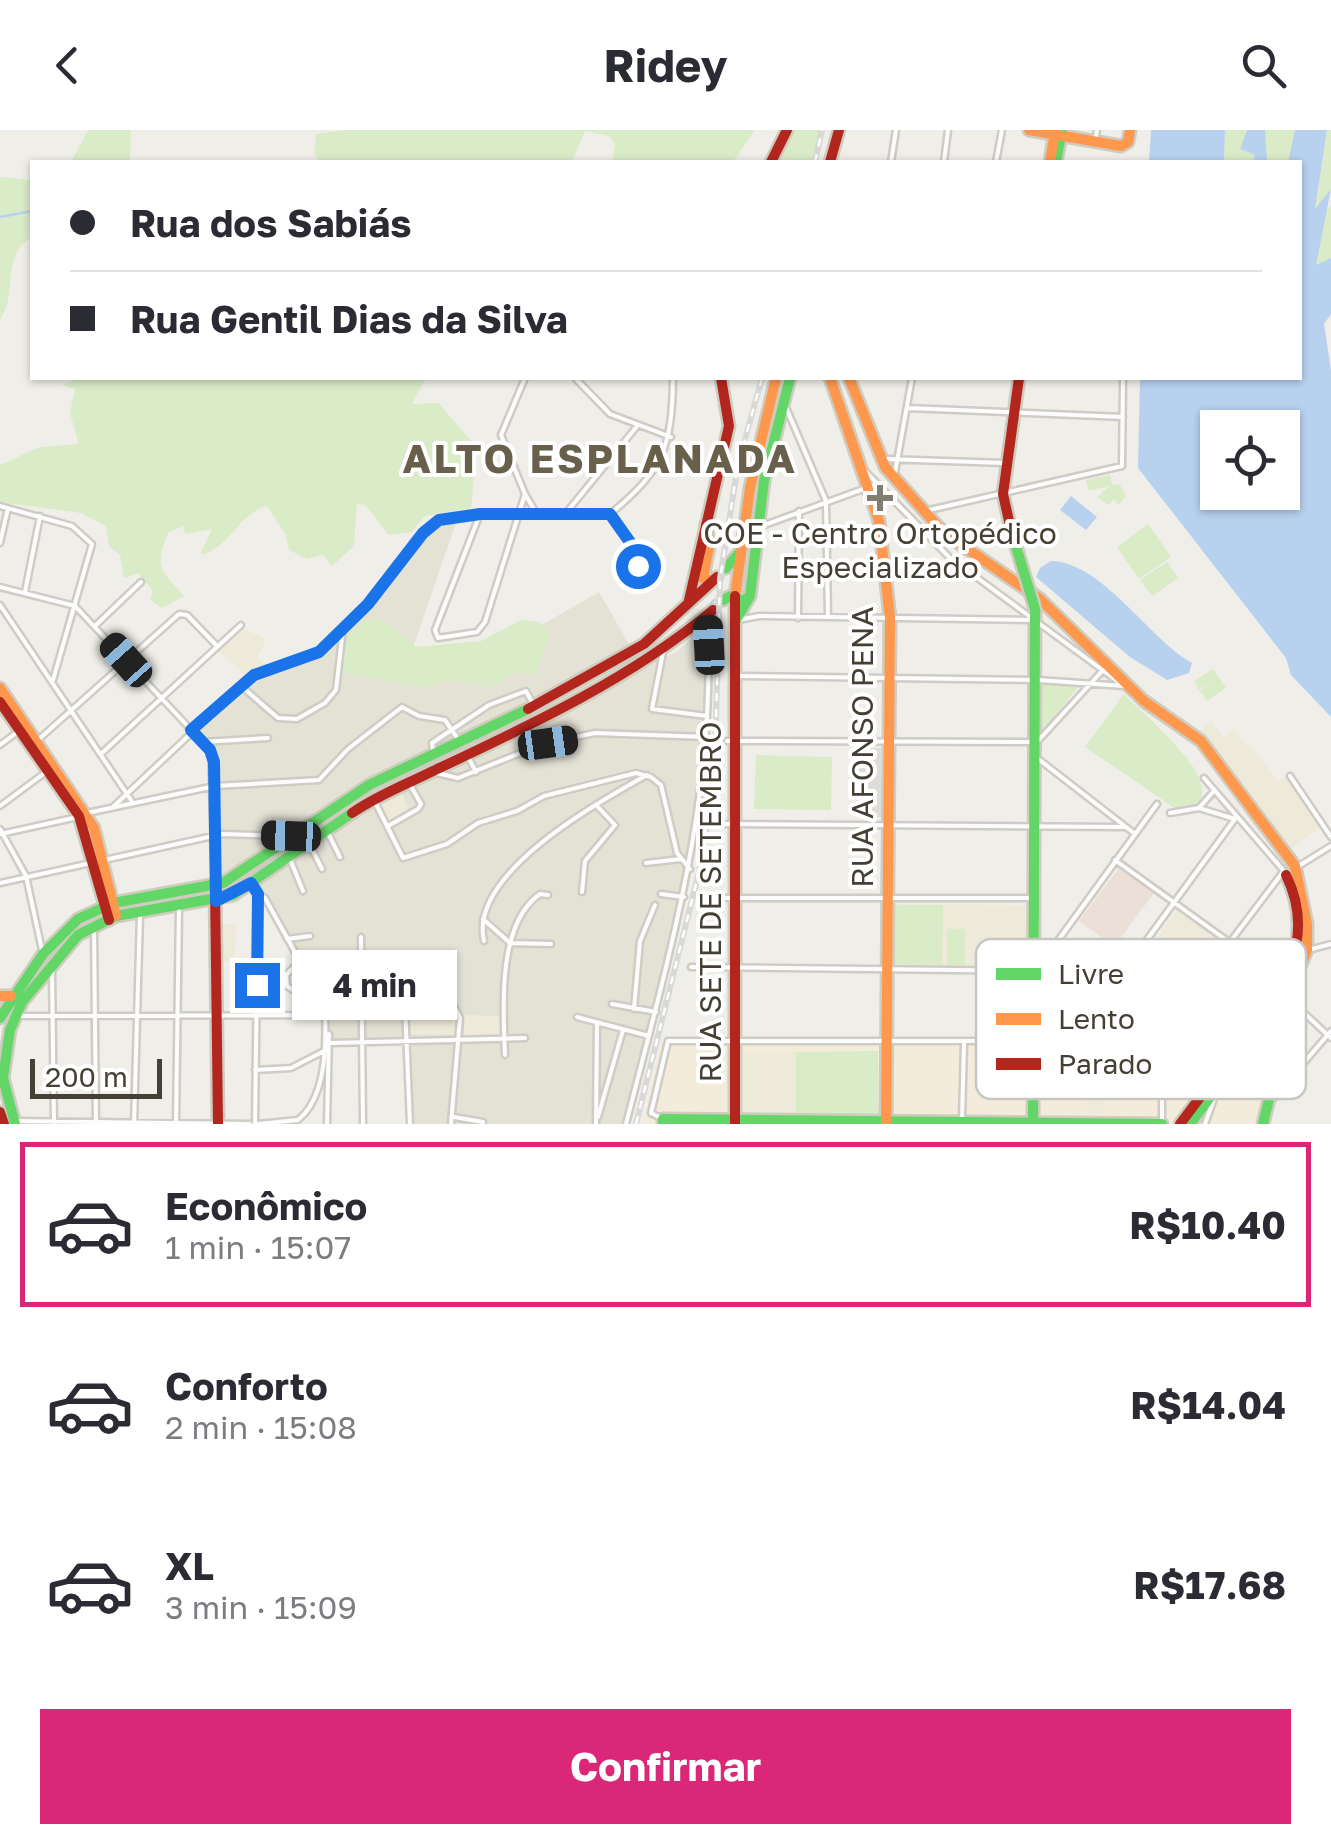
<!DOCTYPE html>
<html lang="pt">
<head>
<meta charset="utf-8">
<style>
  :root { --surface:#fff; --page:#f7f7f7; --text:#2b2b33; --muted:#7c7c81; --line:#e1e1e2; --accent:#db2777 }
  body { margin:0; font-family:"Golos Text",sans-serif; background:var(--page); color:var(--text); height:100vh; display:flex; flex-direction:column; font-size:38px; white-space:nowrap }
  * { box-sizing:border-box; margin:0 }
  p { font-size:32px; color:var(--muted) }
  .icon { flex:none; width:55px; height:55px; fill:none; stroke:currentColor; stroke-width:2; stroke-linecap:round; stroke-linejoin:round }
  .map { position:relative; height:994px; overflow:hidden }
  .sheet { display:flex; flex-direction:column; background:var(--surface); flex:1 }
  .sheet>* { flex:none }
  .top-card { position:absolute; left:30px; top:30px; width:1272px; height:220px; border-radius:0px; box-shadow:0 2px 8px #0004; display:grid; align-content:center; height:220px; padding:0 40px; background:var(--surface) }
  .controls { position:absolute; left:1200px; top:280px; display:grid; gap:20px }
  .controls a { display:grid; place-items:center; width:100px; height:100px; border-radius:0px; background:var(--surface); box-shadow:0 2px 8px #0004; font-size:50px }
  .scale { position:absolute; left:30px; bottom:25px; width:132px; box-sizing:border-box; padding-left:10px; border:5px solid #454034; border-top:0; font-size:28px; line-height:35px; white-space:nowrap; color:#454034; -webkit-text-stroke:8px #fff; paint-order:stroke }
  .end { position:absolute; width:45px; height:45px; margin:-22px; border:12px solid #1a73e8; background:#fff; box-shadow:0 0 0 5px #fff }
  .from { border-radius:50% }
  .bubble { position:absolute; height:70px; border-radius:0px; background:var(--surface); box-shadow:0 2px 8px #0004; font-size:32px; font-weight:700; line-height:70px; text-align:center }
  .car { position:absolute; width:30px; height:60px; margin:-30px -15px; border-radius:12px; box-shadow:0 0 8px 2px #0007; background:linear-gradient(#222 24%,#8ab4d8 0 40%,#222 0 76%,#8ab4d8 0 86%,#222 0) }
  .top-card b { display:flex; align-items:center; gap:35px; height:95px; font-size:38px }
  .top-card b+b { border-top:2px solid var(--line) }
  .top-card i { width:25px; height:25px; background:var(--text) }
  ul { padding:18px 0 0; list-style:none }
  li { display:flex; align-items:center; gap:30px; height:165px; margin:0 20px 15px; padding:0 20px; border:5px solid transparent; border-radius:0px }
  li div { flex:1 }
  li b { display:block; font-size:38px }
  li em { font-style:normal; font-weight:700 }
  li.current { border-color:var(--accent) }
  li>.icon { width:90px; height:90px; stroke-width:1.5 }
  .cta { display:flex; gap:20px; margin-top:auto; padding:20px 40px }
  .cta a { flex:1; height:115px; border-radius:0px; background:var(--accent); color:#fff; font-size:40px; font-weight:700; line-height:115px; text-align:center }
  header { display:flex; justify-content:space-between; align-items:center; height:130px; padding:0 40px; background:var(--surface); font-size:45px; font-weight:700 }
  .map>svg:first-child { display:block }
</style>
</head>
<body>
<header><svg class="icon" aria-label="back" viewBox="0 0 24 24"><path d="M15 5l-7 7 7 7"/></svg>Ridey<svg class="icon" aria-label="search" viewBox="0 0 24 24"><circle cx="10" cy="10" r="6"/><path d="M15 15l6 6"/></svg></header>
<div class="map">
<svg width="1331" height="994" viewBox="0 0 1331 994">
  <rect width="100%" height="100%" fill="#f0eee8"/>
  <path fill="#e4e1d5" d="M458 387 408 532 503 517 599 462 643 539 678 521 712 488 709 639 700 703 630 994H409V910L332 912 325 873 267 770 248 748 219 771 217 629 210 609 194 601 254 547 304 533 322 522 370 475 424 407Z"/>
  <path fill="#f3ecda" d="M1270 895 1272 943 1260 994H1206L1218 960Z
    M661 912 1132 916 1198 967 1179 994H643Z"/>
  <path fill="#eeeada" d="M242 497 266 510 257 527 266 536 247 547 217 519Z
    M1211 590 1223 607 1234 599 1246 616 1250 614 1277 651 1287 646 1322 697 1287 721 1197 604Z
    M402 662 410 684 387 692 376 669Z
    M892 774 1032 775V836H892Z
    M1179 778 1225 811 1159 900 1137 910 1102 884Z
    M220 794H237L234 833 219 832Z
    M411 871H439L452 878 458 887V905L410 904Z
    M462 885 503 886 502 905H462Z
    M735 922H796V986L735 985Z
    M1088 922H1105L1104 983H1087Z"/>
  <path fill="#ebdfd8" d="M1119 738 1154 763 1104 830 1095 823 1104 809 1079 791Z"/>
  <path fill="#d9ebc7" d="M88 0H131L130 32H71Z
    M344 0H753L754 1 733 32H612L615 14 609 6 585 1 572 32H319L314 23 316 4Z
    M794 0H820L813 32H776Z
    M1225 0H1247L1240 19 1255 25 1253 32H1224Z
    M1265 0H1295L1288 32H1267Z
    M1327 0H1331V59L1315 81Z
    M0 47 32 50V107C0 126 19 162 0 190Z
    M1331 75V128L1316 136 1322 87Z
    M79 248H426L412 274 438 273 477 317 471 378 425 386 411 402 389 405 365 375 357 374 354 416 332 436 323 425 307 429 289 420 286 405 267 376C238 383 230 419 200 425L212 399 185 404 183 396 168 403C154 438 160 439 184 466L162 478 150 470 153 461 138 443 124 448 120 425 109 416 106 396 81 383 0 372V335L40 317 79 314 70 283 75 259 62 255Z
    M1110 345 1112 354 1120 355 1126 366 1119 375 1114 369 1108 375 1097 367 1110 356 1089 361 1086 350Z
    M1148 394 1171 427 1139 449 1117 417Z
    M1167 432 1178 448 1152 466 1140 450Z
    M366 488 385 491 416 517 481 511 521 490 539 492 548 500 549 509 536 545 517 542 492 557 450 550 420 558 340 542 347 504Z
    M1213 539 1226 558 1207 571 1200 561 1215 550 1199 560 1194 551Z
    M1081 553 1041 604 1042 554Z
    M1124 564C1145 587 1218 643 1199 673L1176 679 1085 617Z
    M756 625 832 627 831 680 754 679Z
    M893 775H943L942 835 893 834Z
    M947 799H965V835H947Z
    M878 921V984L796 986V922Z"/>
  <path fill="#dfddd8" d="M857 618H881V687H857Z"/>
  <path fill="#b7d1ee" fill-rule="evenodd" d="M1151 0H1225L1224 32H1149Z
    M1247 0H1265L1267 32H1253L1255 25 1240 19Z
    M1295 0H1327L1315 79 1331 59 1316 135 1331 128V184L1324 194 1331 240V587L1291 545 1286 528 1138 338 1140 248H1300V32H1288ZM1218 298H1282V362H1218Z
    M1071 366 1097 387 1086 400 1060 380Z
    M1051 431C1102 432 1148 508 1192 533L1189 543 1167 550 1130 527 1036 447 1040 438Z"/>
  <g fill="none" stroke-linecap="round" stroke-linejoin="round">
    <path stroke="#b7d1ee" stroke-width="2.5" d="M0 87 32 81
      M745 430 784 248
      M696 489 714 470
      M604 548 675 507
      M223 763 365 663 477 614
      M119 779 180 771
      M0 918C12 865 55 804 107 783
      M0 962 11 993"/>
    <g stroke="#ceccc5" stroke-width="9">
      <path id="street" d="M1095 12 1097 0
        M891 32 896 0
        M944 32 948 0
        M996 32 1002 0
        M575 248 610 284 671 307
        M785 275 826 371 828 487
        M908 278 1123 287
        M885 329 1005 333
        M863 339 949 427 1120 553
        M894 348 912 248
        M525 364 535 381
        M0 376 72 396 92 414 53 550
        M925 381 1122 336 1123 248
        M566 383 638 295
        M480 384 435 500 438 508 477 502 485 492 525 364 501 305 525 248
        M610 384 637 425
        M759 397 877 354
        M0 413 8 378
        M629 431a6 6 0 1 1 12 0a6 6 0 1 1-12 0Z
        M0 457 75 476 211 621 215 752
        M25 462 40 386
        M0 475 133 673
        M798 488 799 381
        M738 490 759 486 1033 490
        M95 496 141 452
        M663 522 652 579 707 586
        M737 546 1038 550 1124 556
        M241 556 278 588 297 589 325 573 336 560 343 499
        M38 610 179 484 187 485 217 516
        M727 611 1037 612 1103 540
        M202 612 268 608
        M0 615 20 600
        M102 623 241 495
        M467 625 476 642
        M434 627 432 613 489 575 526 561 534 576
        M1037 628 1135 704
        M432 642 458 648 543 614 595 603 707 607
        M1290 646 1331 707
        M1204 648 1283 740
        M373 668 403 728 447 714 478 693 517 681 544 666 636 643 651 647 661 655 677 723 690 739
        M0 676 46 642
        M113 677 253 545 319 522 368 474 423 403 439 391 480 384H610C664 340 672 316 673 248
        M1199 678 1235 689
        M87 683 215 656 319 650 348 619 402 577 419 586 445 590 460 612
        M1170 683 1199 678 1213 662
        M719 694 1125 697
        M388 696 418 679 421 674 409 653
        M0 699 26 746 42 820
        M328 703 340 727
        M0 704 78 687
        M310 715 322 739
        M290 729 303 761
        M1115 730 1229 812
        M646 733 681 729
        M1297 737 1331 716
        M0 753 222 704 290 706
        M251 753 258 764 255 994
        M582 762 585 731 615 695 598 677
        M258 764 265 768 322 871
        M661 764 684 767
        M705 768H1035
        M483 789 510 813 551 814
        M94 799 96 994
        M361 807 363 994
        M287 809 310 806
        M484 811C468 744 598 672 647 645
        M1297 823 1331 814
        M298 833 286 845 287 856 293 860 310 851
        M691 837 1036 841
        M52 841 54 994
        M1036 841 1157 674
        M1037 841 1162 940
        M1206 845 1259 883
        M433 864 455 878 460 888 451 994
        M1287 867 1331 908
        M409 868 405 876 410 994
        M612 874 656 882
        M634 879 640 811 655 775
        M1092 885 1235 689
        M15 886 327 885
        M577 887 649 906
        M331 913 525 908
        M505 925C503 878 497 794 540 764L548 765
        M255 940 291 938 324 921
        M1272 970 1331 901
        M454 987 483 992
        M598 987 623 900
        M663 989 651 983 668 911H1036L1133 915 1162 902 1283 742
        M962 989 964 914
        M15 991 250 994
        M1162 992V902
        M134 994 140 784
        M176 994 179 777
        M258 994 298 990C334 962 326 879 321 840
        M327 994 329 904
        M596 994 597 893
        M626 994C669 826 718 661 707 485
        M1205 994 1215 966"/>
    </g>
    <g stroke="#cfccbf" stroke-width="15">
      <path id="fast" d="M1056 32 1062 0
        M726 438 740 422
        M723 470 731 466 743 471 750 466
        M736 490 750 466 764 351 790 248
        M0 888 43 824 78 789 113 773 223 753 369 655 528 579
        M15 994 3 948 10 900 22 872 78 805 116 786 233 765 352 683
        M663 994V989L1162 994
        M1033 994 1035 479
        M1190 994 1291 859
        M1263 994 1279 927 1270 891"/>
    </g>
    <g stroke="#cfccbf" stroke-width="15">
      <path id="slow" d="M1029 0 1121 16 1128 12 1130 0
        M1050 32 1055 1
        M830 248 879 391 890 488 886 994
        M849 248 885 337 943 402 1040 469 1144 571 1201 611 1295 736 1307 794V820L1291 859
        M706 394 709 417 703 448 712 451
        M735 466 750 358 776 248
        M0 558 94 698 116 786
        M0 866H11"/>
    </g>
    <g stroke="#cfccbf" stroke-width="15">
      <path id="jam" d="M771 32 787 0
        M830 32 839 0
        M1011 400 1003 364 1019 248
        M689 470 729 296 721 248
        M0 572 79 686 109 790
        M528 579 644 514 717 447
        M352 683C378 665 405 655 433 641 529 596 632 548 713 480
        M215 757 218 994
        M1265 880C1296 838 1310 794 1286 745
        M0 982 4 994
        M735 994V466
        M1180 994 1259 889"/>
    </g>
    <use href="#street" stroke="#fdfcfc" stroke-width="4"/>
    <use href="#fast" stroke="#63d668" stroke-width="10"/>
    <use href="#slow" stroke="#ff974d" stroke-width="10"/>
    <use href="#jam" stroke="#b3261e" stroke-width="10"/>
    <g stroke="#d8d8d7" stroke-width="6">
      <path id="rail" d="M815 32 822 0
        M636 994 699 742 714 658 720 449 738 334 762 248"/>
    </g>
    <use href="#rail" stroke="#fff" stroke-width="2.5" stroke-dasharray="8" stroke-linecap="butt"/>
    <g stroke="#cfccbf" stroke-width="15" stroke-linecap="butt">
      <path id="fast-bridge" d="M1011 400 1035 479"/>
    </g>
    <use href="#fast-bridge" stroke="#63d668" stroke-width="10"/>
  </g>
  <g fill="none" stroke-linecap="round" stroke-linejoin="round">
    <path stroke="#1a73e8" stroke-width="12" d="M257 855 258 764 251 753 216 771 214 632 210 620 191 600 254 545 319 522 368 474 423 403 439 390 480 384H610L642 429 638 436"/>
  </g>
  <path fill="#817d73" stroke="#fff" stroke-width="4" d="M875 353h10v10h10v10h-10v10h-10v-10h-10v-10h10z"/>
  <g text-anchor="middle" stroke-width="8" stroke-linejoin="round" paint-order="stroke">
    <g font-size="30" fill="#454034" stroke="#fff">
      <text x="880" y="414">COE - Centro Ortopédico<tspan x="880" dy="34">Especializado</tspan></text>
    </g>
    <g font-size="30" fill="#454034" stroke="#fff">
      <text transform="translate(863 617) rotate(-90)" y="10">RUA AFONSO PENA</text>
      <text transform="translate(711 772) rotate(-90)" y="10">RUA SETE DE SETEMBRO</text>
    </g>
    <g font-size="40" font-weight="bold" letter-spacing="2.5" fill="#68604b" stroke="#fff">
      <text x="600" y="343">ALTO ESPLANADA</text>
    </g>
  </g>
  <rect x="976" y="809" width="330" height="160" rx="15" fill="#fff" stroke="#c7c6c2" stroke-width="2.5"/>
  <rect x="996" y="838" width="45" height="12" fill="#63d668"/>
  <rect x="996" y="883" width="45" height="12" fill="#ff974d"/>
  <rect x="996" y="928" width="45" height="12" fill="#b3261e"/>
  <g font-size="28" fill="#454034">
    <text x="1058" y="854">Livre</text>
    <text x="1058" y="899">Lento</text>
    <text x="1058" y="944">Parado</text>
  </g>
</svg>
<div class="controls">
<a><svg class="icon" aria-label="locate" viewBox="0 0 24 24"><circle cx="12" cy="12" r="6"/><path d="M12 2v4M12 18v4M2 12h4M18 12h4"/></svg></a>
</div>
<div class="scale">200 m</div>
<i class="end from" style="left:638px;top:436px"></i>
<i class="end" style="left:257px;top:855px"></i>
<div class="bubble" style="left:292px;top:820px;width:165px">4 min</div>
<i class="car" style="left:709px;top:515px;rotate:357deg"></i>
<i class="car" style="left:126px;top:530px;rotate:318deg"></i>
<i class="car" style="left:548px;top:613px;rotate:82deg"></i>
<i class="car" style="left:291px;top:706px;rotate:272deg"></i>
<div class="top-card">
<b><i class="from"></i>Rua dos Sabiás</b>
<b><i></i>Rua Gentil Dias da Silva</b>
</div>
</div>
<section class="sheet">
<ul>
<li class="current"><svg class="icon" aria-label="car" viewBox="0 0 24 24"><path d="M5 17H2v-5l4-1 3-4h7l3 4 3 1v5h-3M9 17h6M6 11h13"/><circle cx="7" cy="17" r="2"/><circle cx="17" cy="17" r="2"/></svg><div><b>Econômico</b><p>1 min · 15:07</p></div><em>R$10.40</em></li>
<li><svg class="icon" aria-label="car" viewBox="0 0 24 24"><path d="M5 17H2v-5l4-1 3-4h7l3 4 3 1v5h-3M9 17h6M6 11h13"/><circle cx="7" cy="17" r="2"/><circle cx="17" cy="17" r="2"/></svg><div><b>Conforto</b><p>2 min · 15:08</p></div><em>R$14.04</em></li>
<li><svg class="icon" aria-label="car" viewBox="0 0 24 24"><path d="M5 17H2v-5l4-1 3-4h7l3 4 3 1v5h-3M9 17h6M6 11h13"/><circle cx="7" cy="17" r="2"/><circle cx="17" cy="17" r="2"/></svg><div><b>XL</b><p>3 min · 15:09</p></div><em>R$17.68</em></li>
</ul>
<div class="cta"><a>Confirmar</a></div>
</section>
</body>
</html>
